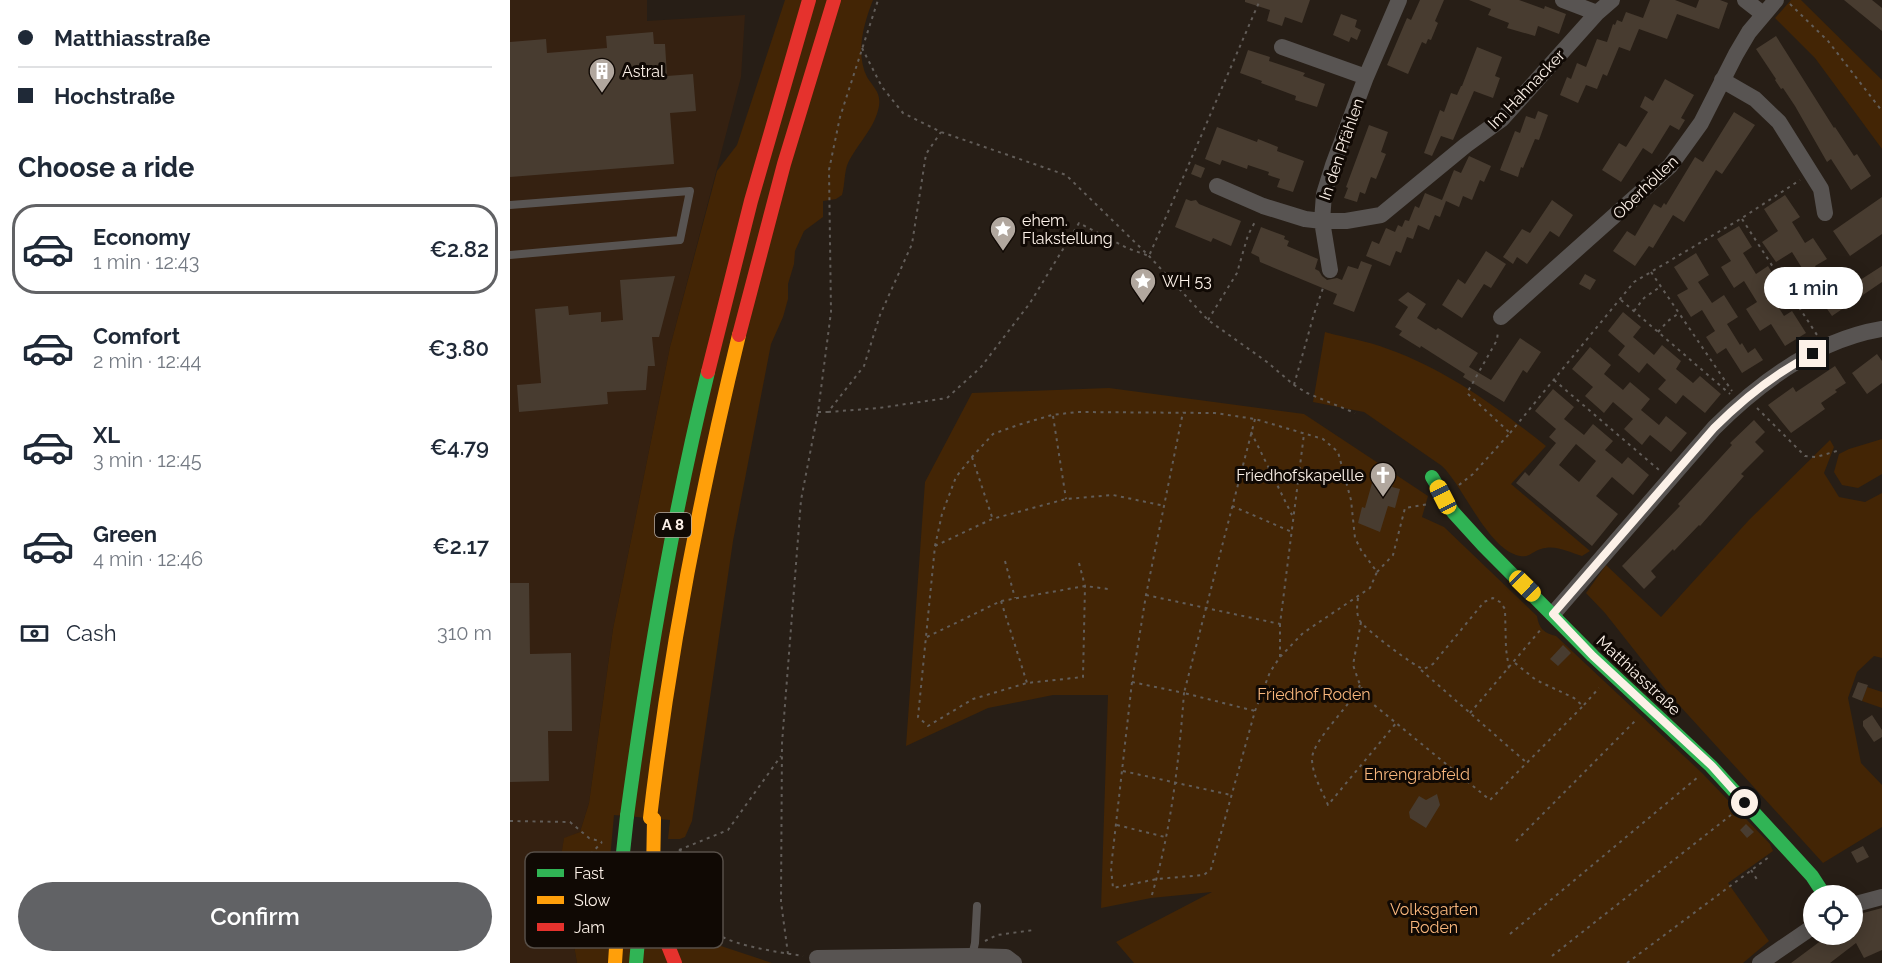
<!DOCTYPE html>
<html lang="en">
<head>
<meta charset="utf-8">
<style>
  :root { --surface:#fff; --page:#f6f6f7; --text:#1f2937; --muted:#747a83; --line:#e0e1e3; --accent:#616265 }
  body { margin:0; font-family:Raleway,sans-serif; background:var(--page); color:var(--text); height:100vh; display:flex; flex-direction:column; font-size:22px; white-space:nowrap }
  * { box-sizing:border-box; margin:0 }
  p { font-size:20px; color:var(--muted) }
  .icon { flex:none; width:33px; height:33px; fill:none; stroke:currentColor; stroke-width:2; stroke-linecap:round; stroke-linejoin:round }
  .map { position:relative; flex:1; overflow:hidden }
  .details { display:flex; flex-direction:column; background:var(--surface); width:510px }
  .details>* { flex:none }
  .guide { display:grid; align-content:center; height:132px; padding:0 18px; background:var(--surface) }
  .tools { position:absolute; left:1293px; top:885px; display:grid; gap:12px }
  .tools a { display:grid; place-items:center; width:60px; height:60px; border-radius:50%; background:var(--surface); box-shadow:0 3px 15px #0003; font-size:30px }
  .end { position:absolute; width:27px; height:27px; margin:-14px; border:8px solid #fcf1e8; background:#111; box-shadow:0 0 0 3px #111 }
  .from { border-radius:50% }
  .bubble { position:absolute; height:42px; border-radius:21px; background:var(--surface); box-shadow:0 3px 15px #0003; font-size:20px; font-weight:600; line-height:42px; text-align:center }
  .car { position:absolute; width:18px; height:36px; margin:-18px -9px; border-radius:8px; box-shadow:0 0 4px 2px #0007; background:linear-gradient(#f5c518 24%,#345 0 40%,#f5c518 0 76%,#345 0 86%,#f5c518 0) }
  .guide b { display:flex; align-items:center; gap:21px; height:57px; font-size:22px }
  .guide b+b { border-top:2px solid var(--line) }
  .guide i { width:15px; height:15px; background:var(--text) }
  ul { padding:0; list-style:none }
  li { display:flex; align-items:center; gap:18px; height:90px; margin:0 12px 9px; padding:0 6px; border:3px solid transparent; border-radius:24px }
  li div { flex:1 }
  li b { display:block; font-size:22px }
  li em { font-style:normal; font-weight:600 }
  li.selected { border-color:var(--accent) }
  li>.icon { width:54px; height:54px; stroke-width:1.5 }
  h2 { padding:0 18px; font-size:27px; line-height:72px }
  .pay { display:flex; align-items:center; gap:15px; height:66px; padding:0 18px; font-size:22px }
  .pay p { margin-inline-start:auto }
  .cta { display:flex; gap:12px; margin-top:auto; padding:12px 18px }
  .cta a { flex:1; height:69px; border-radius:36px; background:var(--accent); color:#fff; font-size:24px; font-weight:600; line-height:69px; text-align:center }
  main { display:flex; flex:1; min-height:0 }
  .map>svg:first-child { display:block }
</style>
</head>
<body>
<main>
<section class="details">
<div class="guide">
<b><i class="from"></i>Matthiasstraße</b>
<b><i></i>Hochstraße</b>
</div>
<h2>Choose a ride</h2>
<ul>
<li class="selected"><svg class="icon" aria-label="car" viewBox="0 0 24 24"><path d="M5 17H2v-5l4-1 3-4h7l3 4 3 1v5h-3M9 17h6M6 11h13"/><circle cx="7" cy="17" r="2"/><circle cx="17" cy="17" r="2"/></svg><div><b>Economy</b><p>1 min · 12:43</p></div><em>€2.82</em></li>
<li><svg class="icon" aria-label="car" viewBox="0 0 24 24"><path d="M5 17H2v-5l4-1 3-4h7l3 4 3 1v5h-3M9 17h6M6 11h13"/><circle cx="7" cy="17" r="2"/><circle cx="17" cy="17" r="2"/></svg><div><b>Comfort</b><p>2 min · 12:44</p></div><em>€3.80</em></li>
<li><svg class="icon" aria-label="car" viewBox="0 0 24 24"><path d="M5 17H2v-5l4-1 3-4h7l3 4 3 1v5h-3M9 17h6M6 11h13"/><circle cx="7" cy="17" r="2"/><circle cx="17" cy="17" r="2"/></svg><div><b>XL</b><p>3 min · 12:45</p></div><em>€4.79</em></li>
<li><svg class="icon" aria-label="car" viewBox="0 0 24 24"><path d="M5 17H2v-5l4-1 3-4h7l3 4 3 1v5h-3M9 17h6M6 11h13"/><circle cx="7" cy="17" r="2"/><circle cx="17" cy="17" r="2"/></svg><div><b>Green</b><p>4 min · 12:46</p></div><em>€2.17</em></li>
</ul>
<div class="pay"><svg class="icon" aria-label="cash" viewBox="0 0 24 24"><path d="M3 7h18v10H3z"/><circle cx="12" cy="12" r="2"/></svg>Cash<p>310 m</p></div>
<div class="cta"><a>Confirm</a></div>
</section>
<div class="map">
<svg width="1372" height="963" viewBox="0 0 1372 963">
  <rect width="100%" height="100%" fill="#271e16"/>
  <path fill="#352111" d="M0 0H137V21L235 15 231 77 160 347 103 629 79 803 70 832 54 839 46 887 60 922 67 963H0Z"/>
  <path fill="#432505" d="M275 0H363C354 23 345 53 357 77 363 87 371 92 369 106 365 128 348 143 338 163 334 172 335 185 332 195L326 199 313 201V217L294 231 285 251 284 264 278 284V299L273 317 261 344 223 541 182 821 175 837 170 839H158L160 820 104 815 99 870 155 875 157 859 166 860 180 880 186 924 194 936 208 945 262 963H67L60 922 46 887 54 838 70 832 79 803 103 629 160 347 207 171 227 145Z
    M1281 0H1291L1372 80V149L1305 58 1265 18Z
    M815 332C836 338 858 341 878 349 937 370 987 407 1036 446L1001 484 1080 551 1072 556C1059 552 1045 544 1031 549 1023 551 1019 558 1010 556 978 550 954 487 932 466L854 412 803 402Z
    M599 388 794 414 918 496 912 517 934 527 1027 616C1029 629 1034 633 1046 636L1192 773 1260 844 1263 851 1218 883 1259 941 1233 963H624L606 942 702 892 641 898 591 908 598 695H543L478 708 396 746 415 482 462 393Z
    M1372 439V474L1348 488 1332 485 1324 472 1329 454 1339 449Z
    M1320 440 1324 447 1314 473 1329 497 1355 502 1372 493V658L1364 656 1347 672 1338 698 1351 763 1372 785V827L1313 863 1159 694 1095 613 1076 593 1096 565 1151 617 1239 520Z
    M1357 687 1372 692V708L1352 701Z"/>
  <path fill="#483c30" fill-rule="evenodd" d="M735 0H800L792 23 775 17 772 26 757 21 760 10 735 2Z
    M910 0H934L925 21 928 23 921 40 918 39 916 44 912 42 898 74 877 65 897 18 901 20Z
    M959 0H1009L1034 9 1035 6 1056 14 1049 34 1028 26 1025 36 997 28 999 23 978 15 981 9Z
    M1140 0H1165L1186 8 1189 0H1210L1218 3 1209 29 1167 14 1157 39 1129 29 1120 51 1109 47 1097 76 1093 74 1087 89 1076 85 1068 103 1050 95 1057 77 1061 79 1067 63 1076 67 1087 39 1097 42 1103 24 1105 25 1107 20 1112 22 1116 12 1133 18Z
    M1334 0H1362L1372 8V31Z
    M831 14 847 20 845 27 851 30 847 40 841 37 839 42 823 35Z
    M143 32 144 44H155L157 76 183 74 186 111 160 113 164 164 0 177V42L36 39 37 53 97 48 96 36Z
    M1266 36 1324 128 1325 127 1344 156 1347 154 1361 176 1341 190 1321 159 1317 162 1285 106 1273 88 1271 89 1265 80 1266 79 1246 49Z
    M967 47 992 57 985 76 990 78 983 98 964 91 943 140 931 136 922 156 914 153 930 110 934 112 941 93 947 95 951 86H952Z
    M738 50 760 57 759 61 795 73 793 76 815 84 807 107 785 100 786 96 751 83 752 81 730 73Z
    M1155 79 1184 95 1171 118 1175 120 1169 130 1160 125 1142 154 1133 148 1111 182 1092 170 1109 143 1116 147 1138 112 1130 107 1135 96 1143 101Z
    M1028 111 1038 115 1029 140 1025 139 1013 168 1011 167 1008 177 990 170 1005 131 1010 133 1016 116 1025 119Z
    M1224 112 1245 125 1212 174 1206 170 1174 222 1163 215 1143 248 1139 246 1125 266 1103 251 1117 231 1125 236 1144 204 1151 208 1154 203 1156 205 1185 157 1193 162Z
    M859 125 878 132 871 152 876 154 866 179 861 177 855 194 850 192 847 202 834 198 838 188 836 187Z
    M707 127 747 142 748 139 768 147 767 151 794 161 783 192 767 187 770 179 758 175 759 172 738 165 737 169 712 160 710 165 695 159Z
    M959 156 981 166 974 182 970 180 962 200 953 196 949 207 936 201 930 217 925 215 919 230 908 225 903 239 897 237 891 253 886 251 880 266 856 256 862 241 869 244 876 228 885 232 888 225 892 227 895 220 899 221 905 206 909 208 915 193 932 200 944 170 951 173Z
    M685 164 695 168 691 178 681 174Z
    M1275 195 1290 217 1282 222 1295 243 1303 238 1317 259 1305 266 1319 288 1331 281 1336 289 1372 266V282L1322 316 1308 296 1299 302 1284 280 1295 273 1282 252 1266 262 1252 242 1268 231 1254 209Z
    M1372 197V234L1340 256 1323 231Z
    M676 199 681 201 686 200 689 204 731 221 721 246 703 238 701 242 665 227Z
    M1042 200 1063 215 1049 237 1040 231 1017 264 1007 257 1003 264 993 257 1012 229 1020 233Z
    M1229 226 1242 247 1233 253 1246 274 1258 266 1271 287 1260 294 1274 316 1282 311 1296 333 1275 346 1261 324 1250 331 1236 309 1247 302 1234 281 1224 288 1211 267 1221 261 1207 239Z
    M751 227 775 236 774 239 779 241 777 246 808 259 805 269 809 271 812 276 817 280 827 278 832 280 838 266 848 269 851 261 862 265 844 312 823 304 827 294 750 262 749 257 741 253Z
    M976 251 996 264 981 288 974 284 952 318 932 305 948 279 955 284Z
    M1186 253 1199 275 1188 282 1202 303 1214 295 1228 317 1217 324 1230 345 1232 343 1238 353 1245 348 1253 360 1232 373 1216 348 1207 354 1196 337 1205 331 1192 310 1181 317 1167 295 1178 289 1164 267Z
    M1075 274 1086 280 1080 290 1069 284Z
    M165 276 149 337H142L145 366H138L136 390 97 392 98 404 9 412 7 385 31 383 25 309 58 306 59 315 91 312V322L113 320 110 280Z
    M898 292 916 304 907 318 926 330 928 328 968 353 959 367 981 380 1010 338 1031 352 1017 373 1013 370 994 402 953 377 955 374 911 346 910 348 889 335 892 331 885 327 898 307 888 300Z
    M1113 312 1131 327 1123 337 1144 355 1152 345 1171 361 1166 369 1183 383 1190 376 1211 394 1195 413 1173 395 1166 404 1148 389 1156 380 1137 363 1129 373 1108 355 1115 346 1098 331Z
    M1080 347 1101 365 1094 374 1113 390 1120 382 1140 399 1131 410 1149 425 1156 416 1177 433 1161 452 1140 435 1132 445 1114 429 1123 419 1103 402 1094 413 1075 396 1083 387 1062 369Z
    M1367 354 1372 361V383L1357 394 1342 373Z
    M1325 366 1336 383 1325 390 1327 392 1311 403 1315 409 1281 433 1258 405 1283 387 1286 392Z
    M1043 389 1064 407 1054 419 1074 435 1083 424 1103 441 1095 450 1112 464 1118 457 1139 475 1123 495 1102 477 1086 496 1108 514 1082 546 1006 483 1015 472 1019 476 1046 443 1039 437 1046 429 1025 411ZM1066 444 1086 461 1069 482 1049 465Z
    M1244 420 1255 432 1245 442 1254 451 1231 474 1234 476 1190 526 1189 525 1164 551 1163 549 1141 571 1146 577 1134 589 1112 566 1170 506 1168 504 1222 445 1220 443Z
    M864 476 884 482 882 487 890 489 885 508 878 506 870 532 848 523 852 507 855 508Z
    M0 583H19L20 654 61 653 62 731H38L39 781 0 782Z
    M1053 645 1061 653 1048 666 1040 659Z
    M1348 682 1358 685 1352 701 1342 697Z
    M1362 715 1372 730V737L1364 742 1353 726V721Z
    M927 794 930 805 916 828 900 818 899 812 909 796 916 800Z
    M1236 824 1244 832 1237 838 1230 830Z
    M1353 846 1359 857 1347 863 1341 852Z
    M1372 908V950L1354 958 1346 943 1320 963H1281L1320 934H1342V916Z"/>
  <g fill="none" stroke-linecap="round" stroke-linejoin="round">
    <path stroke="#625d59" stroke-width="2" stroke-dasharray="3 4.5" stroke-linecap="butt" d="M1280 4 1318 41 1372 111
      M352 48 372 87 393 113 431 132 556 175 639 256 698 320 757 362 784 385 797 393 845 413
      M1232 219 1307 335
      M1141 272 1222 391
      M1111 300 1220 394
      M1124 311 1134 298 1150 287
      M698 320 727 273 738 235 746 220
      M1148 332 1158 321 1169 313
      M1044 380 1149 470
      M784 385 804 314 814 285
      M1247 408 1295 456 1306 457 1327 451
      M308 412H318L354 366 370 315 402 244 416 154 431 132
      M318 412 369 408 437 398 471 367 520 303 569 223 617 248 639 256 750 0
      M543 416 556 499
      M745 419 674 693 745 711
      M741 432 782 515
      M1000 433 1124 282 1232 218 1290 180
      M462 457 482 517
      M949 485 963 474 1000 433 957 393 987 340 988 331
      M722 506 782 532
      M425 546 482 519 556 499 603 495 655 506
      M495 561 505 598
      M569 563 575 586 573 677 517 683 463 699 418 726 408 717 425 546 432 514 446 477 462 457 483 434 508 425 542 415 567 412 705 413 745 419 813 439 828 452 841 500 845 538 851 550 867 572 860 588 793 633 770 657 760 672 745 711 701 869 694 875 647 879 603 888 601 868 622 682 636 595 673 412
      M867 572 883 555 895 508 919 504
      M636 595 770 624 794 434
      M848 598C847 606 846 614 850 621 855 629 906 668 914 669L923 664 974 602 983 598 990 602 995 609 996 649 999 669
      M491 601 517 683
      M851 622 843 665 850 685 858 700 980 800 1073 706
      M417 637 491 601 575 586 598 589
      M770 657V624
      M1005 663 1026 680 1064 698 1073 706 1089 688
      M911 670 1017 763
      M622 682 674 693C669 761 661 832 641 898
      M850 685C841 706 801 741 802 760 803 776 812 791 818 805L887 722
      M960 713 1032 628
      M613 771 721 795
      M0 821 60 822 79 838 92 842
      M607 825 655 837
      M1006 841 1126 720
      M169 850 183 859C187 878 186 907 196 924 208 945 270 952 293 956
      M169 850 218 830 271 756
      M1241 870 1248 881
      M40 924 47 917 63 873 92 842
      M1000 934 1188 777
      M475 941 487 935 524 930
      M278 954 271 902 272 743 291 500 308 412 321 312 319 170 330 117 368 0
      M1042 956 1221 815
      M1117 963 1259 857"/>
    <path stroke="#585452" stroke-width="8" d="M0 205 180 191 170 240 0 255
      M462 956 465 943 467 906"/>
    <path stroke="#585452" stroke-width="16" d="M1053 0 1087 13
      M1235 0 1253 14
      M772 47 856 77
      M1212 80 1245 99 1269 122 1311 189 1315 213
      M707 186 753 206 795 219 812 221H836L871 215 956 145 992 119 1087 13 1102 0
      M820 270 812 221 814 194 823 165 856 77 889 0
      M991 317 1160 166 1191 123 1226 54 1239 32 1266 0
      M1043 614 1204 428C1250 382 1306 340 1372 329
      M1342 905 1372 897
      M307 958 462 956 496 957 504 963
      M1250 963 1304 926"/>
    <path stroke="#30b455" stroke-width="14" d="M922 477 943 512 973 545 1083 656 1201 766 1302 876 1315 896
      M117 816C137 667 162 519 198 372
      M126 963 133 884"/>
    <path stroke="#ff9f0a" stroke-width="14" d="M140 818C159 655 190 495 229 335
      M105 963 111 871"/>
    <path stroke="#e5322d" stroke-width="14" d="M229 335 274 164 324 0
      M198 372 241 201 299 0
      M143 874 151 928 165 963"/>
    <path stroke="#30b455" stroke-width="14" d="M111 871 117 816"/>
    <path stroke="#ff9f0a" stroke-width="14" d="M143 874 144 819"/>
  </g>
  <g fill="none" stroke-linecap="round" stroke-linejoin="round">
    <path stroke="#fcf1e8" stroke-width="8" d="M1235 803 1202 766 1083 656 1043 614 1204 428C1234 398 1265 373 1303 354"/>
  </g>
  <defs>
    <g id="building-pin" transform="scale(1.35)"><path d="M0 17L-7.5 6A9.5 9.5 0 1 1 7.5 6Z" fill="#b1a79e" stroke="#100904"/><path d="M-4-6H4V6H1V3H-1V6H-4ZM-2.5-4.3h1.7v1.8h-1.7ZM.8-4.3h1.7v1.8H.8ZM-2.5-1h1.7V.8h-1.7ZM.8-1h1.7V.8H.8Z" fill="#fff"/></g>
    <g id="sight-pin" transform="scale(1.35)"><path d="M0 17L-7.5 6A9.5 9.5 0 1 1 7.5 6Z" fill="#b1a79e" stroke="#100904"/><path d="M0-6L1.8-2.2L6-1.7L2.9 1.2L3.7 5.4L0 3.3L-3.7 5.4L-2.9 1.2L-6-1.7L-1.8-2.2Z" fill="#fff"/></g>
    <g id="church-pin" transform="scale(1.35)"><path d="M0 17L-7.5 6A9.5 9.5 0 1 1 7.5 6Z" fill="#b1a79e" stroke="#100904"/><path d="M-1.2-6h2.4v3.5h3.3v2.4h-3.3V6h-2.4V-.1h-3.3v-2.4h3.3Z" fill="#fff"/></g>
  </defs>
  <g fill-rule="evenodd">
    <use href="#building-pin" x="92" y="71"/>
    <use href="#sight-pin" x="493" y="229"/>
    <use href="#sight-pin" x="633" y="281"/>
    <use href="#church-pin" x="873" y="475"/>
  </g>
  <g text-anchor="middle" stroke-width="6" stroke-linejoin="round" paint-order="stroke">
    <rect fill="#100904" stroke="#b5aba4" stroke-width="1.5" x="145" y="513" width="36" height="24" rx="4.5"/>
    <g font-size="15" font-weight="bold" fill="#fcf1e8">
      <text x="163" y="530">A 8</text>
    </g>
    <g font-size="16" fill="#fcf1e8" stroke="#100904" text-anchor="start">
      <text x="112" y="77">Astral</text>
      <text x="512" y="226">ehem.<tspan x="512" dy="18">Flakstellung</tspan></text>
      <text x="652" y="287">WH 53</text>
      <text x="854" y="481" text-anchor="end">Friedhofskapellle</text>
    </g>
    <g font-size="16" fill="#fcf1e8" stroke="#100904">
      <text transform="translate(1016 89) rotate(-46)" y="6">Im Hahnacker</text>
      <text transform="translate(831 149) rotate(-71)" y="6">In den Pfählen</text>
      <text transform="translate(1135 187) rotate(-44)" y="6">Oberhöllen</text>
      <text transform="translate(1129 675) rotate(43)" y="6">Matthiasstraße</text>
    </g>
    <g font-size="16" fill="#f8b67c" stroke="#100904">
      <text x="804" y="700">Friedhof Roden</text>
      <text x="907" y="780">Ehrengrabfeld</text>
      <text x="924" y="915">Volksgarten<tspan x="924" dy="18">Roden</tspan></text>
    </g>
  </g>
  <rect x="15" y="852" width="198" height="96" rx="9" fill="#100904" stroke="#574f48" stroke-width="1.5"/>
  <rect x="27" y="869" width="27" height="8" fill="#30b455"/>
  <rect x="27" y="896" width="27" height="8" fill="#ff9f0a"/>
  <rect x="27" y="923" width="27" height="8" fill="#e5322d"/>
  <g font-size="16" fill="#fcf1e8">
    <text x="64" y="879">Fast</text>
    <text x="64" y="906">Slow</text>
    <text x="64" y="933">Jam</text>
  </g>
</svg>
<div class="tools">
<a><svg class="icon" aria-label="locate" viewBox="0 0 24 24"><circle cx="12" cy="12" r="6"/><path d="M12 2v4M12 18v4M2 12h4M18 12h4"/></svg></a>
</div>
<i class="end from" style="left:1235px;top:803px"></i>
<i class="end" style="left:1303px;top:354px"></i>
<div class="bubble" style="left:1254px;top:267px;width:99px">1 min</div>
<i class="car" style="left:933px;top:497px;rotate:333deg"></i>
<i class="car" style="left:1015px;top:586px;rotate:134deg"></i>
</div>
</main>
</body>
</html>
